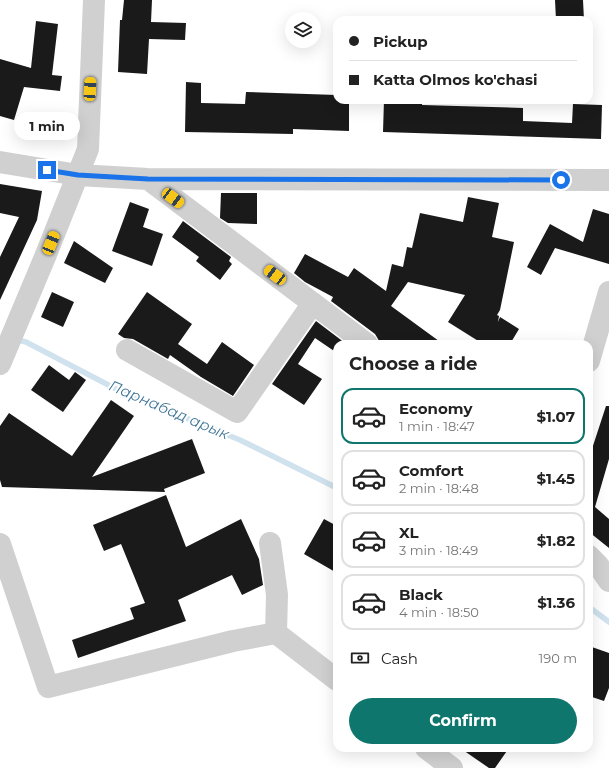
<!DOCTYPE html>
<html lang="en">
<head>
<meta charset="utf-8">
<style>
  :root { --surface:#fff; --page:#f2f2f2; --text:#222; --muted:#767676; --line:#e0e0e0; --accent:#0f766e }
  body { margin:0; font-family:Montserrat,sans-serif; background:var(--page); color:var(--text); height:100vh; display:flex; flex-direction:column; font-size:15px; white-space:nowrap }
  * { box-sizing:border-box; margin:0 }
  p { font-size:13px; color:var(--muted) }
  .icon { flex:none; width:22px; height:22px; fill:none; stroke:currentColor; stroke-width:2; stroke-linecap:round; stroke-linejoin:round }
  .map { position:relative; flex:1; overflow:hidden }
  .drawer { position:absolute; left:333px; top:340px; width:260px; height:412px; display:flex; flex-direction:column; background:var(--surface); border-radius:12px; box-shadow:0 4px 16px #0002 }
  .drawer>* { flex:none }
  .guide { position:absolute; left:333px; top:16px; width:260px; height:88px; border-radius:12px; box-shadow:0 4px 16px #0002; display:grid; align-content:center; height:88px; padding:0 16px; background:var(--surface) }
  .fabs { position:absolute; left:285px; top:12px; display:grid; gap:8px }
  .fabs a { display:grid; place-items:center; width:36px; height:36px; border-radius:50%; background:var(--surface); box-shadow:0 4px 16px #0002; font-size:20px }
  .end { position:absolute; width:18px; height:18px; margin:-9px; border:5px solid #1a73e8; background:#fff; box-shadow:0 0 0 2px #fff }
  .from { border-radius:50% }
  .bubble { position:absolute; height:28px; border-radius:14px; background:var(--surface); box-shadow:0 4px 16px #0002; font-size:13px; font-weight:700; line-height:28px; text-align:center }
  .car { position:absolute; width:12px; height:24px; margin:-12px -6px; border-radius:5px; box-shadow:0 0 3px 1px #0007; background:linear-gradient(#f5c518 24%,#345 0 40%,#f5c518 0 76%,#345 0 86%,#f5c518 0) }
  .guide b { display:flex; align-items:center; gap:14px; height:38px; font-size:15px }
  .guide b+b { border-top:1px solid var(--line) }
  .guide i { width:10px; height:10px; background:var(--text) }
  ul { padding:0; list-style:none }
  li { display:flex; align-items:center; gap:12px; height:56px; margin:0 8px 6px; padding:0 8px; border:2px solid var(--line); border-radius:12px }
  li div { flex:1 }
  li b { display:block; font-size:15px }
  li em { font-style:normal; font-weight:700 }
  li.active { border-color:var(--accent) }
  li>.icon { width:36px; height:36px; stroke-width:1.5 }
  h2 { padding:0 16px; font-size:18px; line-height:48px }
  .pay { display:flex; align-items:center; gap:10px; height:44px; padding:0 16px; font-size:15px }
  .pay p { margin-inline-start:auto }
  .cta { display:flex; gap:8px; margin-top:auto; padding:8px 16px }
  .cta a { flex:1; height:46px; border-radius:24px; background:var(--accent); color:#fff; font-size:16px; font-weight:700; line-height:46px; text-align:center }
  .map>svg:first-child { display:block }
</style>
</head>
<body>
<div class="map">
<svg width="609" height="768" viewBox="0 0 609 768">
  <rect width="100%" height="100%" fill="#fff"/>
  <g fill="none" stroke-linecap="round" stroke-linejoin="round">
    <path stroke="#cfe2ee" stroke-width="5.5" d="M14 339 26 342 118 390 240 440 337 488
      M589 607 609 622"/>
  </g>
  <path fill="#1a1a1a" d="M124 0H152L151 22 186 23 185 40 149 39 147 74 118 72 120 20H122Z
    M555 0H583L584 20H556Z
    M36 21 58 24 52 75 62 76 60 91 24 87 14 120 0 116V59L31 68Z
    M186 82 201 83V103L245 104 246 92 337 95V100H349V131L293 129V134L185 132Z
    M384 100H422V105L523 108V121L572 123 573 104 602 105 601 139 383 132Z
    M0 184 42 191 37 220 0 300V257L19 217 0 213Z
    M221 193H257V224L228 223 220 218Z
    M468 197 499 203 492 237 514 242 500 310 497 315 499 316 498 322 500 317 519 329 510 344H483L448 322 465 295 408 282 391 306 443 344H380L378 339 375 334 331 301 333 297 305 282 294 273 305 254 348 277 354 268 386 291 392 264 403 267 407 247 412 248 420 213 463 222Z
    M130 202 149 209 143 227 163 234 152 266 112 251Z
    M593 209 609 214V264L555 248 541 275 527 267 550 224 583 242Z
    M183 221 231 257 229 261 232 264 220 280 196 261 199 257 172 237Z
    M74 241 113 268 105 283 64 263Z
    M52 292 74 302 63 327 41 317Z
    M147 292 192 324 178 344 207 364 222 342 254 365 233 396 201 377 170 355 168 359 133 339 124 338 118 334Z
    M316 321 345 343 337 344V353L315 338 298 364 322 379 304 405 272 384Z
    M49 365 69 380 75 372 86 380 63 412 31 390Z
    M111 400 134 416 92 477 192 439 205 473 164 489 165 492 2 487 0 480V426L9 413 72 456Z
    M606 406H609V459L595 507 609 519V548L589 532V458Z
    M166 495 186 547 241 519 259 559 263 585 242 595 232 575 178 600 186 621 78 658 72 640 134 619 130 608 145 603 121 544 104 551 93 525Z
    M324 519 337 526V573L304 554Z
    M589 646 609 653V688L604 701 589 696Z
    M460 748H509L495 768H489Z"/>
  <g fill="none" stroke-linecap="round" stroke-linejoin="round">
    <path stroke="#d0d0d0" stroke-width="22" d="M0 162 78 175 148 179 609 180
      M148 179 367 344
      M127 350 237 412 313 303
      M589 361 609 292
      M0 364 45 257 88 149 94 0
      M270 543 277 595 276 633
      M0 544 48 687 233 641 276 633 337 680
      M589 556 598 565 609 581
      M426 748 452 768"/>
  </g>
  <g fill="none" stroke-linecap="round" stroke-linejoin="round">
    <path stroke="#1a73e8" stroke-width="5" d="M47 170 78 175 148 179 561 180"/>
  </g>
  <g text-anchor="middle" stroke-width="4" stroke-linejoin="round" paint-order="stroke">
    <g font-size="15" font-style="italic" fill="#3f7597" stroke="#fff">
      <text transform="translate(169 410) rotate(23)" y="5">Парнабад арык</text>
    </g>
  </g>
</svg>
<div class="fabs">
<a><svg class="icon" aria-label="layers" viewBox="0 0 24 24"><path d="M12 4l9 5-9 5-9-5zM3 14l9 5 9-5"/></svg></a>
</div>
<i class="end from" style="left:561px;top:180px"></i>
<i class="end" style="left:47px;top:170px"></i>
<div class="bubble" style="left:14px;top:112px;width:66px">1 min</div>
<i class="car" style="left:90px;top:89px;rotate:3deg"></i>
<i class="car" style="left:173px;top:198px;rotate:127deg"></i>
<i class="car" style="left:51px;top:243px;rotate:22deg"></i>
<i class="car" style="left:275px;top:275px;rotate:307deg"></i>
<div class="guide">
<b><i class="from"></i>Pickup</b>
<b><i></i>Katta Olmos ko'chasi</b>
</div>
<section class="drawer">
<h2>Choose a ride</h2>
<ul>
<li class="active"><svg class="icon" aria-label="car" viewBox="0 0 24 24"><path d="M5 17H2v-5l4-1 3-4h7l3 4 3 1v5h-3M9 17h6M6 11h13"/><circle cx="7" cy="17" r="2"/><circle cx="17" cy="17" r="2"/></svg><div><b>Economy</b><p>1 min · 18:47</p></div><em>$1.07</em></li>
<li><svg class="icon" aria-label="car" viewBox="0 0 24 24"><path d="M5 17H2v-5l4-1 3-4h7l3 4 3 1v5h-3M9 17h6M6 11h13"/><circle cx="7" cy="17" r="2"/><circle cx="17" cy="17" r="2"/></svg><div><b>Comfort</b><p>2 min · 18:48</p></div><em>$1.45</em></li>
<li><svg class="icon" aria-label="car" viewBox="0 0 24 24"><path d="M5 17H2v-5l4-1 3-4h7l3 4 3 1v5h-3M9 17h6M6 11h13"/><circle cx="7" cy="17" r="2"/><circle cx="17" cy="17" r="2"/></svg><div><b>XL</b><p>3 min · 18:49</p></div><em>$1.82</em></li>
<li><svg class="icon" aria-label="car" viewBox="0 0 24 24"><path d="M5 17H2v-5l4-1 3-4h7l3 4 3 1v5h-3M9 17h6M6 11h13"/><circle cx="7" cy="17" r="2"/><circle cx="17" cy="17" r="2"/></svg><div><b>Black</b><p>4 min · 18:50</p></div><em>$1.36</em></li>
</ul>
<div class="pay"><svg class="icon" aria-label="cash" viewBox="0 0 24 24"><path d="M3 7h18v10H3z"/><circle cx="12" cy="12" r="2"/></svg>Cash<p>190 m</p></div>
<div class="cta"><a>Confirm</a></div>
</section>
</div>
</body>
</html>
